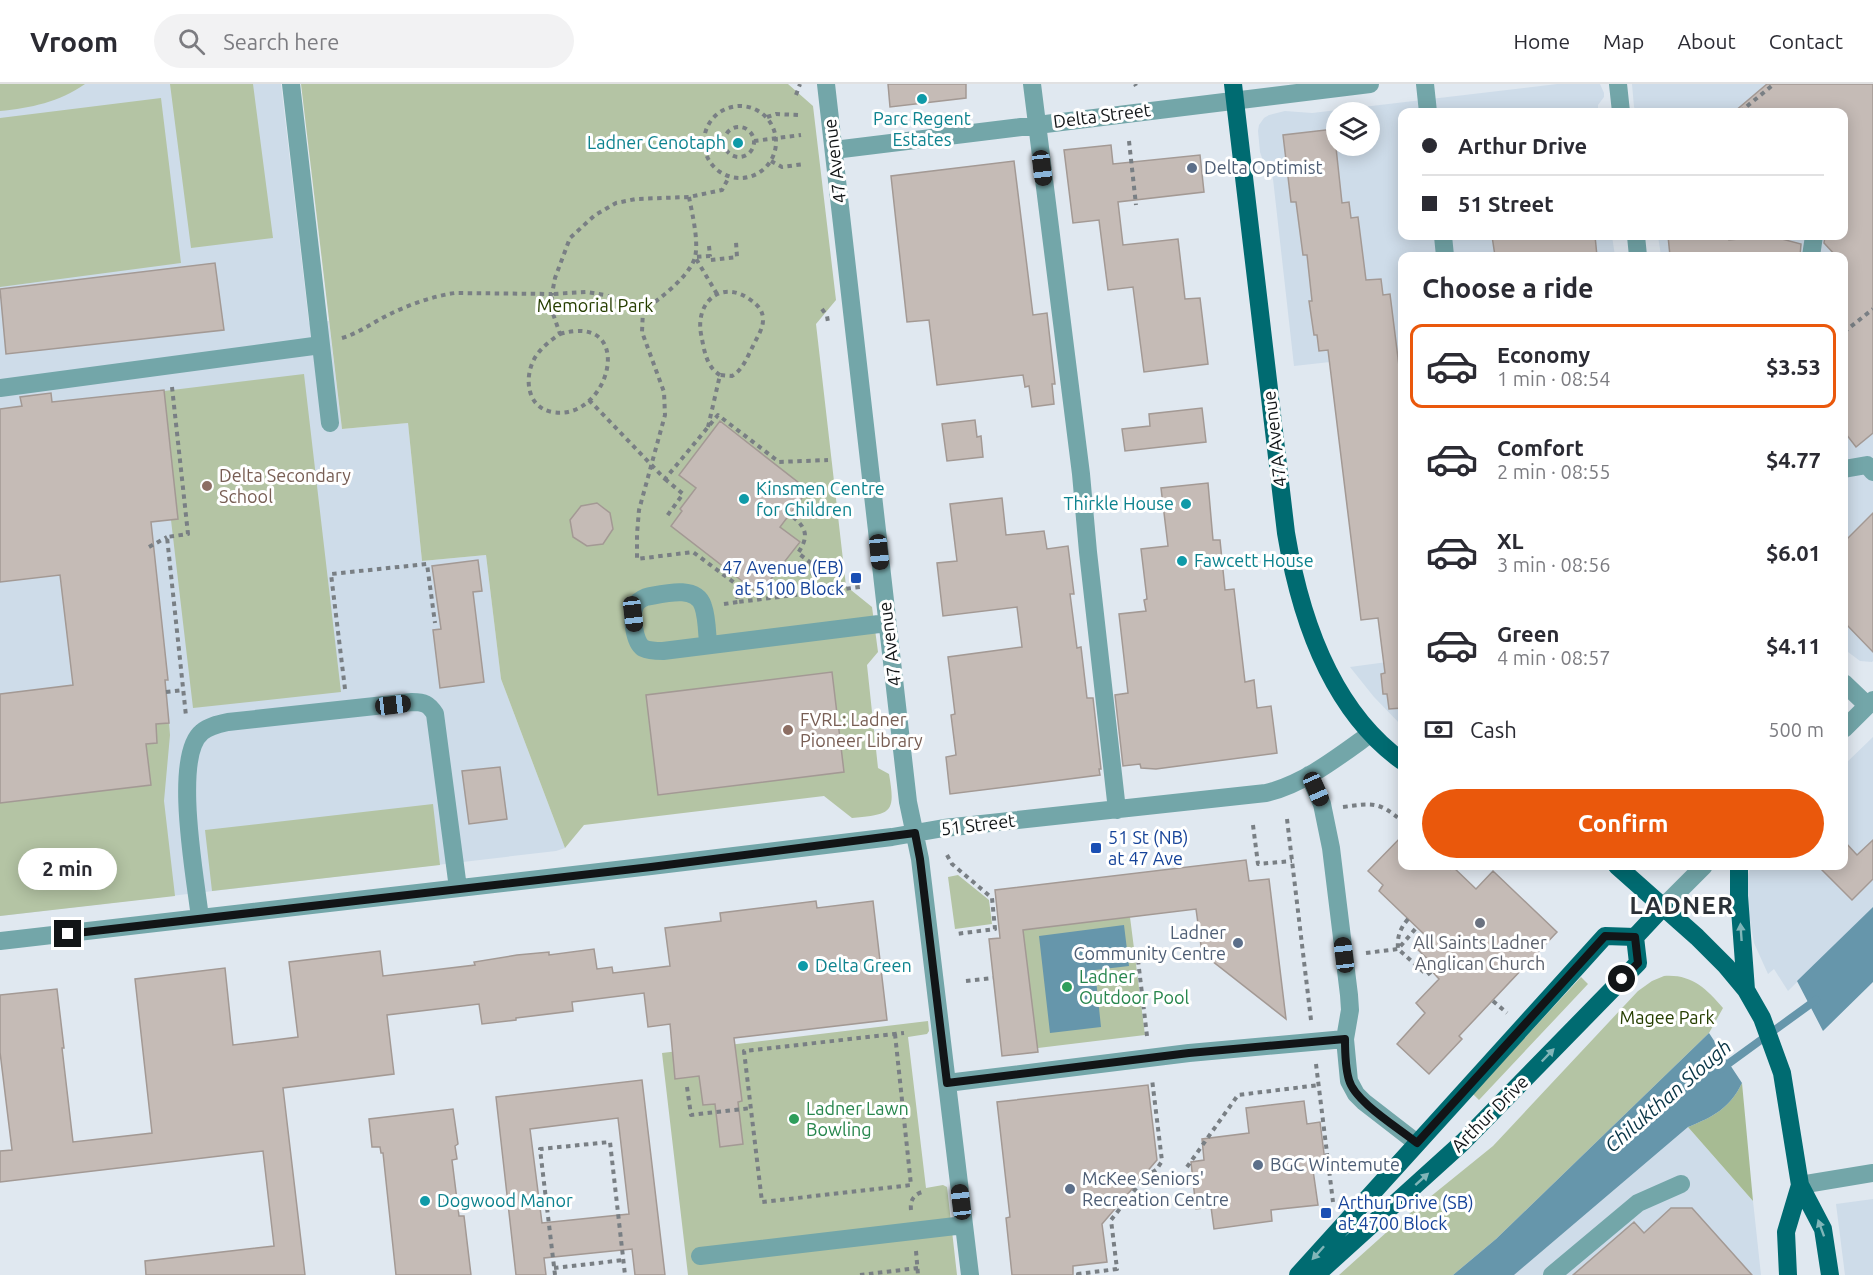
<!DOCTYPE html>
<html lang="en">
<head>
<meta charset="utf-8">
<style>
  :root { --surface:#fff; --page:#f2f2f3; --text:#2b2b33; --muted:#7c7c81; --line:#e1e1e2; --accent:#ea580c }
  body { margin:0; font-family:Ubuntu,sans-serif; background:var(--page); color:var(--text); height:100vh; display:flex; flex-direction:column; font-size:22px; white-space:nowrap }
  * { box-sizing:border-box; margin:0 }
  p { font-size:20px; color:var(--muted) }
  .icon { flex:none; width:33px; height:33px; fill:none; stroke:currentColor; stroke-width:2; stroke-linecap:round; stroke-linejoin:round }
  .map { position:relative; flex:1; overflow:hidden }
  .side { position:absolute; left:1398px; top:168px; width:450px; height:618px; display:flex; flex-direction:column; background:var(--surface); border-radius:12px; box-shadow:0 3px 15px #0003 }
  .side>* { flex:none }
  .banner { position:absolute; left:1398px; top:24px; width:450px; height:132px; border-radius:12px; box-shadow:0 3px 15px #0003; display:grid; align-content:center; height:132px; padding:0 24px; background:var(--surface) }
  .controls { position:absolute; left:1326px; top:18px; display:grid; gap:12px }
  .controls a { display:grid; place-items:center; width:54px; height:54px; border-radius:50%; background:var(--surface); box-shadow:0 3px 15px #0003; font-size:30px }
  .end { position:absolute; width:27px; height:27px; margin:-14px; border:8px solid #121517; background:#fff; box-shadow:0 0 0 3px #fff }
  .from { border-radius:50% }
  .bubble { position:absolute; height:42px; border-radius:21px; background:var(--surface); box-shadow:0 3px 15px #0003; font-size:20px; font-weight:600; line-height:42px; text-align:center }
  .car { position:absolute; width:18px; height:36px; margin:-18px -9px; border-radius:8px; box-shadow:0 0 4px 2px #0007; background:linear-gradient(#222 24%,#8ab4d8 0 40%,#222 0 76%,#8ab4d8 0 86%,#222 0) }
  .banner b { display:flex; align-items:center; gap:21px; height:57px; font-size:22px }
  .banner b+b { border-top:2px solid var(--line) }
  .banner i { width:15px; height:15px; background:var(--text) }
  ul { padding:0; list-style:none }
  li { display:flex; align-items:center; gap:18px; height:84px; margin:0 12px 9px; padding:0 12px; border:3px solid transparent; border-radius:12px }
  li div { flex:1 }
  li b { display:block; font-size:22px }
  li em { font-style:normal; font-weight:600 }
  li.active { border-color:var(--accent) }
  li>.icon { width:54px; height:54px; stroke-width:1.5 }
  h2 { padding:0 24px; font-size:27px; line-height:72px }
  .pay { display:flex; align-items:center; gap:15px; height:66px; padding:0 24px; font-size:22px }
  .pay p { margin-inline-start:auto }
  .cta { display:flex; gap:12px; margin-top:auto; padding:12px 24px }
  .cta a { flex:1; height:69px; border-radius:36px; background:var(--accent); color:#fff; font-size:24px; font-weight:600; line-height:69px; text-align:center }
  header { display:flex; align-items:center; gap:36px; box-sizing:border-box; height:84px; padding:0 30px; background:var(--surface); border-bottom:2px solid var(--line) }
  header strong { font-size:28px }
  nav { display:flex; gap:33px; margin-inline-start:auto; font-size:21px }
  .search { width:420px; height:54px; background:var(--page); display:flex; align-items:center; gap:15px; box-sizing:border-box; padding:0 21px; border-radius:33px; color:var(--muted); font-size:22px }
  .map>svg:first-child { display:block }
</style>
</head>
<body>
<header>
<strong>Vroom</strong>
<div class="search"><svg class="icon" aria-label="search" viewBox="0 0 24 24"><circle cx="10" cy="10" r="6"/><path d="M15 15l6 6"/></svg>Search here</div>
<nav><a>Home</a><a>Map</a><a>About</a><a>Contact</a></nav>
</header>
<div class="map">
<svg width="1873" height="1191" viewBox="0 0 1873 1191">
  <rect width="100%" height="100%" fill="#e0e8f0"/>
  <path fill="#cedce9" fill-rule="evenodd" d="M0 0H281L309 239 329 237 342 345 408 339 422 477 486 471 501 595 565 764 556 767 0 832Z
    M1557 0H1600L1604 9V13L1598 21V28H1402V152H1612L1615 172H1402V270L1294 282 1273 95 1272 89 1263 77 1260 68 1258 47 1259 41 1264 34 1269 31 1285 27 1312 29ZM1336 28H1370V62H1336Z
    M1632 0H1873V577L1872 578 1860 577 1844 565V172H1661L1658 152H1844V28H1637L1634 23Z
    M1402 576V642L1374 613 1350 583Z
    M1873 653V823L1788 907 1774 885 1768 890 1754 859 1747 819V796L1750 784 1751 782H1844V681Z
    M1688 1043 1753 1117 1761 1191H1514Z
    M1873 1115V1191H1845L1836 1120Z"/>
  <path fill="#b4c4a4" d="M0 0H85C59 18 31 24 0 27Z
    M170 0H253L273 154 191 164Z
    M301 0H788L813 22 836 216 816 240 846 502 872 523 878 568 867 581 878 684 889 690C896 730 891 730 852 734L824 712 584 741 565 764 501 595 486 471 422 477 408 339 342 345Z
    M161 14 181 179 0 203V34Z
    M304 290 341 608 193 624 171 436 178 434 164 307Z
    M169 639 170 651 164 717 175 812 0 832V719L150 701 146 660 157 659 156 640Z
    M433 720 440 781 212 807 205 746Z
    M958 791 989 816 992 840 955 845 948 793Z
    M1130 833 1145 951 1038 964V968L1002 972 989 855 1000 854 999 848Z
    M1664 892C1691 890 1706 904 1723 924L1709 949 1496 1155 1453 1191H1339L1388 1147 1493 1062 1638 907 1652 897Z
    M1581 893 1588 900 1479 1016 1473 1010Z
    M928 937 929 947 927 950 908 953 926 1104 943 1101 947 1103 957 1191H688L662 969Z"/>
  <path fill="#a7bb93" d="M1742 999 1753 1117 1688 1043C1713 1033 1730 1024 1742 999Z"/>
  <path fill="#6696ab" d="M1873 823V898L1823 947 1797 897Z
    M1124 841 1129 882 1095 886 1101 943 1050 949 1039 852Z
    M1709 949 1742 999C1730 1024 1713 1033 1688 1043L1514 1191H1453L1496 1155Z"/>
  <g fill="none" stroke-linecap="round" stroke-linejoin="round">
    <path stroke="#6696ab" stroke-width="8" d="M1721 985 1816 916"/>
  </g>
  <path fill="#c5bbb6" stroke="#a39994" stroke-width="1.5" fill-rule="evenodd" d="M888 0H966V14L890 23Z
    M1767 0H1873V349L1856 363 1846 350 1844 330V172H1836L1824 159 1825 152H1844V28H1734Z
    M1334 45 1342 119 1349 118 1351 134 1358 133 1366 196 1381 195 1383 211 1390 210 1399 282H1402V624L1389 625 1387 610H1383L1381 590 1385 589 1378 534 1361 536 1328 266 1319 267 1317 251H1314L1309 217H1312L1307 171H1303L1296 118H1291L1283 51Z
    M1111 61 1113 80 1200 71 1204 108 1118 118 1123 161 1178 155 1185 215 1200 214 1208 280 1144 288 1133 203 1108 206 1099 136 1073 139 1064 66Z
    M1014 77 1033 231 1047 229 1055 300H1052L1054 320 1032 323 1029 302 1025 303 1023 291 937 301 929 236 907 238 891 92Z
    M1492 152H1595L1597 172H1523L1522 170 1495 172Z
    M1668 152H1729V156L1770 152 1801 160 1800 172H1670Z
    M215 179 224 246 6 270 0 205Z
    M164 306 178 435 151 438 168 596H165L169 639 156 640 157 659 146 660 151 701 0 719V610L73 601 60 491 0 498V325L22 322 20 313 51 309 52 318Z
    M1202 324 1206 358 1125 367 1122 345 1150 342 1149 330Z
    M975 336 977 353 981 352 983 373 947 377 942 340Z
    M720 337 808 406 780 443 800 458 767 500 764 496 755 507 671 442 682 427 680 425 696 404 679 391Z
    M1208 399 1213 456H1220L1225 506 1234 505 1245 598 1254 596 1257 624 1271 622 1277 669 1156 685 1141 684 1140 680 1123 682 1115 611 1128 609 1119 530 1146 527 1144 516 1147 515 1141 465 1168 462 1161 404Z
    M1002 414 1006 451 1044 447 1047 465 1068 462 1074 510H1070L1077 564 1081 563 1087 614H1093L1101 685H1099L1100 691 950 710 946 673 956 671 951 631 955 630 948 573 1022 563 1017 523 943 532 937 479 957 477 950 420Z
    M597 419 610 429 613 445 603 460 587 462 573 453 570 436 581 422Z
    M1873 429V568L1844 538V458Z
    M478 476 482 507 473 508 484 598 440 604 433 546 441 545 432 482Z
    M832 588 844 688 658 711 646 611Z
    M500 683 507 735 469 740 462 687Z
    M1402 752V782H1452L1476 805 1493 787 1557 848 1459 952 1462 955 1429 990 1397 960 1425 929 1416 919 1439 895 1429 884 1433 880 1416 864 1427 853 1379 807 1383 801 1368 787Z
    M1873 756V795L1852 816 1818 782H1844V757L1857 771Z
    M1246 776 1249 797 1269 795 1286 935 1202 869 1196 825 1023 846 1038 968 1002 972 989 855 1000 854 995 806Z
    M816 817 817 824 873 817 887 936 734 954 742 1017 738 1018 743 1060 720 1063 715 1020 703 1021 699 992 675 995 670 940 648 943 644 909 572 918 573 927 516 934V936L482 940 479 920 387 931 394 990 283 1004 305 1191H146L145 1177 274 1162 263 1067 0 1098V1067L12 1066 0 968V911L57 905 64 964H62L73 1058 152 1049 135 895 225 884 233 961 298 953 289 878 380 867 383 892 475 881 474 878 517 871 549 868V871L594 865 597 885 612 883 613 889 670 882 665 844 721 837 720 829Z
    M642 996 665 1191H635L632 1165 544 1174 546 1191H516L496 1013ZM618 1034 629 1130 542 1139 530 1045Z
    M1148 1001 1157 1076 1102 1140 1107 1178 1073 1182V1191H1012L1006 1134 1010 1133 997 1018Z
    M1304 1017 1307 1040 1320 1038 1326 1085 1313 1086 1318 1121 1271 1126 1272 1137 1214 1145 1211 1123 1196 1125 1191 1078 1204 1076 1202 1055 1249 1049 1246 1024Z
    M453 1025 458 1060 455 1062 457 1075 452 1076 459 1132H464L471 1191H396L383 1069H381L380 1063H372L369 1035Z
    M1671 1124H1692L1752 1191H1573L1634 1138 1644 1149Z"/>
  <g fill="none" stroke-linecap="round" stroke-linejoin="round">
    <path stroke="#797f84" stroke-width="4" stroke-dasharray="4.5 4.5" stroke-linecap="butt" d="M1135 0 1136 2
      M796 11 800 0
      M704 58a36 36 0 1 1 72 0a36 36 0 1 1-72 0Z
      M1740 28 1774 0
      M767 33 776 30 798 31
      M724 58a15 15 0 1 1 30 0a15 15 0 1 1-30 0Z
      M754 57 801 51
      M1129 57 1136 121
      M771 77 782 83 804 80
      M689 113C692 129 699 157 695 173 690 192 659 216 643 226L642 248 664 308 665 331 639 426 637 450V475L693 468 736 500 738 518 860 503
      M709 162 710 172
      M717 210 695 173 710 172V176L737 173 736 158
      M822 225 827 232 828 238
      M1844 248 1873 225
      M560 250C638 227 610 339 552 328 525 323 524 290 536 272 542 263 551 256 560 250L551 224 552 210 587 208 605 211 643 226
      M342 254C359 249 372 239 388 231 408 221 433 212 455 209L552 210 555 194 570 154 595 131 616 119 636 115 689 113 722 106 729 93
      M172 303 188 450 167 453 186 632
      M589 316 665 395 718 331 779 378 828 376
      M708 343 720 291 732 292C743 286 747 273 753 262 757 253 763 245 763 236 763 226 758 222 752 217 723 194 695 217 701 250 704 265 706 283 720 291
      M665 395 683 410 667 432
      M793 433C808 445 808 454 798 469L811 479
      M149 463 167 453
      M815 509 811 479 839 476
      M724 520 738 518
      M345 605 331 490 427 480 435 539
      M166 608 183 606
      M1343 723C1373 719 1378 717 1402 737
      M1287 735 1311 936
      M1253 741 1258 780 1292 777
      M947 771 952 780 992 814 995 845 956 850
      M1448 782 1452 785
      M1408 835C1400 845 1397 852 1398 865L1427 891 1432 887
      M1366 869 1398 865 1417 843
      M1138 876 1147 952
      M966 897 993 894
      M1493 917 1507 929
      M895 950 911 1101 762 1118 744 967 904 949
      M1316 980 1333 1118
      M687 1003 691 1031 751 1024
      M1187 1083 1238 1011 1319 1001
      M911 1126C910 1117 913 1111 922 1108
      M916 1167 918 1191
      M554 1184 624 1176
      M555 1191 540 1065 610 1058 625 1191
      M860 1191 918 1184
      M1078 1191V1190L1117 1185 1111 1136 1144 1094 1156 1086 1162 1077 1152 995"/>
    <path stroke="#73a6a9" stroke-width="18" d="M291 0 330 339
      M826 0 908 718 920 775 970 1191
      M1032 0 1081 390 1088 468 1117 726
      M1425 0 1428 28
      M1618 0 1621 28
      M834 66 1370 0
      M1443 152 1445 172
      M1636 152 1638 172
      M1811 172 1814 152
      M0 304 321 261
      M1844 385 1867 381 1873 388
      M708 560C707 548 707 533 703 522 696 500 663 510 646 513 641 515 637 517 635 522 631 531 634 558 643 564 649 567 657 567 663 567L887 539
      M1844 599 1867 621
      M1844 645 1873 616
      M1309 691 1322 720 1331 764 1349 911 1350 926 1345 955 1349 997 1356 1010 1364 1018 1417 1059
      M1663 823 1704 782
      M200 834C196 797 172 672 202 648 209 642 219 640 228 638L412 618C424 618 429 620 435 630L458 804
      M0 857 651 782 892 753 944 744 1266 709C1304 700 1338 673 1370 650
      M947 999 1189 969 1345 955
      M1800 1101 1873 1089
      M700 1172 964 1141
      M1552 1191 1638 1119 1681 1100"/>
    <path stroke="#006b71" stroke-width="18" d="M1233 0 1286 449C1300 533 1330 625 1402 677
      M1617 782 1697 853 1726 882 1746 906 1762 934 1782 989 1800 1101 1823 1145 1830 1191
      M1739 782V812L1746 906
      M1298 1191 1605 852 1635 853
      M1316 1191 1463 1058 1638 879 1635 853 1663 823
      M1788 1191 1786 1148 1800 1101"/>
  </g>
  <defs><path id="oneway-solid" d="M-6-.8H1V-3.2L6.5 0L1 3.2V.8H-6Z" transform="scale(1.5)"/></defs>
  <g fill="#80b5b8">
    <use href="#oneway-solid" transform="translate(1741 848) rotate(-94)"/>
    <use href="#oneway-solid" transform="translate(1548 971) rotate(-46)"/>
    <use href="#oneway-solid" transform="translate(1422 1095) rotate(-42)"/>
    <use href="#oneway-solid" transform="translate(1821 1144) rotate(-110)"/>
    <use href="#oneway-solid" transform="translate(1318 1169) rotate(132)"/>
  </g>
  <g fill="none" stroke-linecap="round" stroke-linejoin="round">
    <path stroke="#121517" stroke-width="8" d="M68 850 651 783 915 749 920 775 947 999 1189 969 1345 955C1345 968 1345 983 1349 996 1355 1018 1399 1044 1417 1059L1605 852 1635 853 1638 879 1622 895"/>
  </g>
  <g fill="#0f9aa8" stroke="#fff" stroke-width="2">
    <circle cx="922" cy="15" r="6"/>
    <circle cx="738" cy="59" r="6"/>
    <circle cx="744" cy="415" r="6"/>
    <circle cx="1186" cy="420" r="6"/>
    <circle cx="1182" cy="477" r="6"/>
    <circle cx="803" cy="882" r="6"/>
    <circle cx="425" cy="1117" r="6"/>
  </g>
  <g fill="#5c6f8a" stroke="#fff" stroke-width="2">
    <circle cx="1192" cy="84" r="6"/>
    <circle cx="1238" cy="859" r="6"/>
    <circle cx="1258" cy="1081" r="6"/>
    <circle cx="1070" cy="1105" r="6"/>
  </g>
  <g fill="#8d6e63" stroke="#fff" stroke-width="2">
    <circle cx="207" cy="402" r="6"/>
    <circle cx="788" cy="646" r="6"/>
  </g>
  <g fill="#1a4fb4" stroke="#fff" stroke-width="2">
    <rect x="850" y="488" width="12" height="12" rx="3"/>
    <rect x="1090" y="758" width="12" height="12" rx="3"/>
    <rect x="1320" y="1123" width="12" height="12" rx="3"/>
  </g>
  <circle fill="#6b7280" stroke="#fff" stroke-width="2" cx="1480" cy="839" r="6"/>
  <g fill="#2e9e5b" stroke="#fff" stroke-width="2">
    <circle cx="1067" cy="903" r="6"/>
    <circle cx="794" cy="1035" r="6"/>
  </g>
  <g text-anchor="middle" stroke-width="6" stroke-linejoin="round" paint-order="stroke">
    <g font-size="18" fill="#121517" stroke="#fff">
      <text transform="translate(1102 32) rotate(-7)" y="6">Delta Street</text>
      <text transform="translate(835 77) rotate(-97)" y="6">47 Avenue</text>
      <text transform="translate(1275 355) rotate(-97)" y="6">47A Avenue</text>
      <text transform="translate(890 560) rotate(-97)" y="6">47 Avenue</text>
      <text transform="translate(978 741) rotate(-7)" y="6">51 Street</text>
      <text transform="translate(1490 1030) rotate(-45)" y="6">Arthur Drive</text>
    </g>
    <g font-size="18" fill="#0d838f" stroke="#fff" text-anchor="start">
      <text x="922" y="41" text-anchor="middle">Parc Regent<tspan x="922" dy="21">Estates</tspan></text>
      <text x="726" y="65" text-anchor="end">Ladner Cenotaph</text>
      <text x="756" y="411">Kinsmen Centre<tspan x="756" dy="21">for Children</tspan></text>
      <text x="1174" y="426" text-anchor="end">Thirkle House</text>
      <text x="1194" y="483">Fawcett House</text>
      <text x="815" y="888">Delta Green</text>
      <text x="437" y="1123">Dogwood Manor</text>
    </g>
    <g font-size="18" fill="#4e5e75" stroke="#fff" text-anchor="start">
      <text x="1204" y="90">Delta Optimist</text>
      <text x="1226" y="855" text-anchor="end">Ladner<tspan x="1226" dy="21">Community Centre</tspan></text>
      <text x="1270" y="1087">BGC Wintemute</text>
      <text x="1082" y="1101">McKee Seniors'<tspan x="1082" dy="21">Recreation Centre</tspan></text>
    </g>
    <g font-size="18" fill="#263e00" stroke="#fff">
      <text x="595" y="228">Memorial Park</text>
      <text x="1667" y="940">Magee Park</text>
    </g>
    <g font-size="18" fill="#785e54" stroke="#fff" text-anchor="start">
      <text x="219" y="398">Delta Secondary<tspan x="219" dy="21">School</tspan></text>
      <text x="800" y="642">FVRL: Ladner<tspan x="800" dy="21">Pioneer Library</tspan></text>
    </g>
    <g font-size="18" fill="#164399" stroke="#fff" text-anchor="start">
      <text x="844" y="490" text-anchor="end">47 Avenue (EB)<tspan x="844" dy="21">at 5100 Block</tspan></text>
      <text x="1108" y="760">51 St (NB)<tspan x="1108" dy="21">at 47 Ave</tspan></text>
      <text x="1338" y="1125">Arthur Drive (SB)<tspan x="1338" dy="21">at 4700 Block</tspan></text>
    </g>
    <g font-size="18" fill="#5b616d" stroke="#fff">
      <text x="1480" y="865">All Saints Ladner<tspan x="1480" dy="21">Anglican Church</tspan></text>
    </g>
    <g font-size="18" fill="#27864d" stroke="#fff" text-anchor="start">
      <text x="1079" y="899">Ladner<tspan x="1079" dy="21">Outdoor Pool</tspan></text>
      <text x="806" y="1031">Ladner Lawn<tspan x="806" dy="21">Bowling</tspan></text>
    </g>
    <g font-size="20" font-style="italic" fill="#083445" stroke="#fff">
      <text transform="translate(1668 1012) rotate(-41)" y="7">Chilukthan Slough</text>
    </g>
    <g font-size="24" font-weight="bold" letter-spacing="1.5" fill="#2b3137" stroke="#fff">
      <text x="1682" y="830">LADNER</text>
    </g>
  </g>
</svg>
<div class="controls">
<a><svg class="icon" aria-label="layers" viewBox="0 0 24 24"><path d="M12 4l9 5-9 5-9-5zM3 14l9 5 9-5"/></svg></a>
</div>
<i class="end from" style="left:1622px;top:895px"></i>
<i class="end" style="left:68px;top:850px"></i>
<div class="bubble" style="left:18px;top:764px;width:99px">2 min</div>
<i class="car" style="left:1042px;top:84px;rotate:173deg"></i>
<i class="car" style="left:879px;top:468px;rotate:174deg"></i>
<i class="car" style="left:633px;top:530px;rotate:173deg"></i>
<i class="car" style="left:393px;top:621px;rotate:83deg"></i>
<i class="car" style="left:1316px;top:705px;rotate:156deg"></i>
<i class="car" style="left:1344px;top:871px;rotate:353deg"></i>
<i class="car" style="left:961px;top:1118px;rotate:353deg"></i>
<div class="banner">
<b><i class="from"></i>Arthur Drive</b>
<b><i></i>51 Street</b>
</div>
<section class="side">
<h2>Choose a ride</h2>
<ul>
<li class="active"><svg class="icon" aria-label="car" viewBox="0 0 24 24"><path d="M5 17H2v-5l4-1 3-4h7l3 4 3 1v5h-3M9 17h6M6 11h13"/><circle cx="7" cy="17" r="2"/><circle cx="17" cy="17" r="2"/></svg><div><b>Economy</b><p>1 min · 08:54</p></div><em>$3.53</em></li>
<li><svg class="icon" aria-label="car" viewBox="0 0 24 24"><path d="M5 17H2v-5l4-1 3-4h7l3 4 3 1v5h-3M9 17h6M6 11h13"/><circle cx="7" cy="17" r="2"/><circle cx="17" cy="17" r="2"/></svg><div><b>Comfort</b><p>2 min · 08:55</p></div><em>$4.77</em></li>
<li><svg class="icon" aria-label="car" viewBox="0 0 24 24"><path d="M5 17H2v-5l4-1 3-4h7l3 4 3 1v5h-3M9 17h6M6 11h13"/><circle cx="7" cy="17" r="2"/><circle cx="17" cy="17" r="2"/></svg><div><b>XL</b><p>3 min · 08:56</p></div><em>$6.01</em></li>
<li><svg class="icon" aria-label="car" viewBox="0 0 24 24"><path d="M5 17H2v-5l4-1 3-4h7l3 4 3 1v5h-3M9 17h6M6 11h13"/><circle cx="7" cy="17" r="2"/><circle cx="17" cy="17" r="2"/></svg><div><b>Green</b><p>4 min · 08:57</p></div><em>$4.11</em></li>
</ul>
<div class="pay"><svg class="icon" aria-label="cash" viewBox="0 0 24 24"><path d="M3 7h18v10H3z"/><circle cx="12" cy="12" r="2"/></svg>Cash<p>500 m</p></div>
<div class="cta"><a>Confirm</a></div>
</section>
</div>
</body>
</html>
